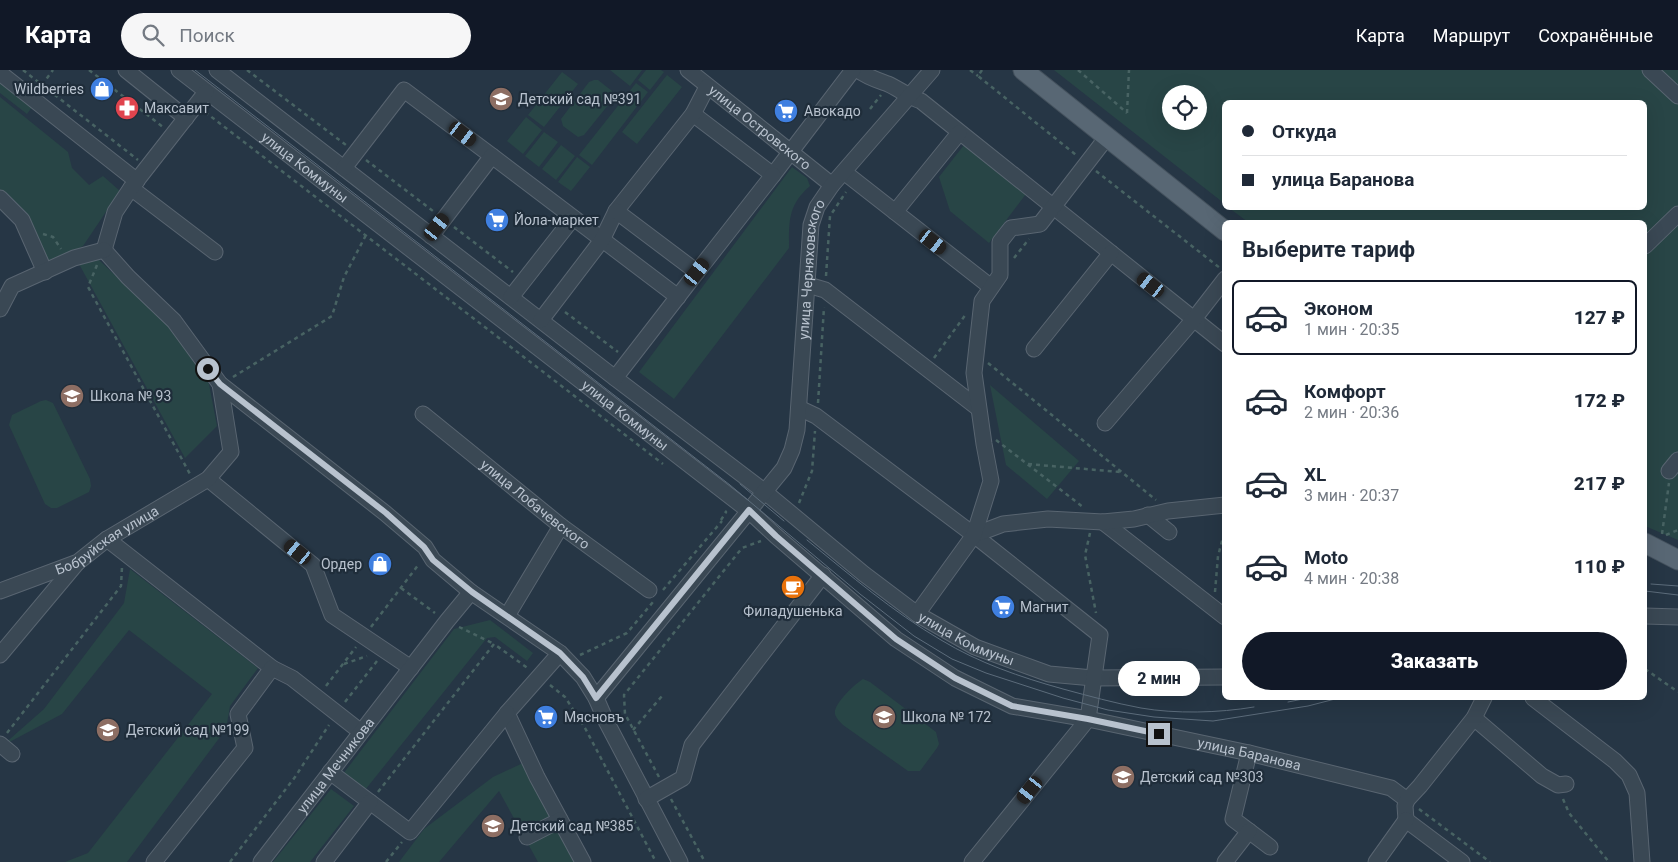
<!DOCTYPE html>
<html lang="ru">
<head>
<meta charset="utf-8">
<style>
  :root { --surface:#fff; --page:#f6f6f7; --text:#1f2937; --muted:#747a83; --line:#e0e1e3; --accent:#111827 }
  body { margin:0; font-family:Roboto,sans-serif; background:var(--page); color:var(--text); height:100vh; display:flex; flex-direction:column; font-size:19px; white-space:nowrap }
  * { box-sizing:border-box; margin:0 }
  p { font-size:16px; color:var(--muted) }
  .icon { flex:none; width:28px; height:28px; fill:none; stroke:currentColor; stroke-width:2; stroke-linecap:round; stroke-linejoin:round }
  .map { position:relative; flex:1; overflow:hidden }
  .side { position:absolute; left:1222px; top:150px; width:425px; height:480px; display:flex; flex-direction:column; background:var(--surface); border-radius:8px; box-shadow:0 5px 20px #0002 }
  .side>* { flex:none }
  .guide { position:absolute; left:1222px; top:30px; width:425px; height:110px; border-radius:8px; box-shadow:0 5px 20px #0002; display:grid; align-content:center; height:110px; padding:0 20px; background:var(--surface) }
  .buttons { position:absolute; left:1162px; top:15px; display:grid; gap:10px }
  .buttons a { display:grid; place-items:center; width:45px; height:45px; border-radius:50%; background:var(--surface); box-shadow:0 5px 20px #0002; font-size:25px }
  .end { position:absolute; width:22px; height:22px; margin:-11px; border:6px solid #b8c2ce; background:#111; box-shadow:0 0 0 2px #111 }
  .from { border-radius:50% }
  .bubble { position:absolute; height:35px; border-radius:18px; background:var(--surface); box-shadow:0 5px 20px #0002; font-size:16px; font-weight:800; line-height:35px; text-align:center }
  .car { position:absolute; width:15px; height:30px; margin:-15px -8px; border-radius:6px; box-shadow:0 0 4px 1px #0007; background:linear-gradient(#222 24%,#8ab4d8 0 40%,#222 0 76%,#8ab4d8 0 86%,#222 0) }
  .guide b { display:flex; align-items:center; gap:18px; height:48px; font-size:19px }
  .guide b+b { border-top:1px solid var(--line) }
  .guide i { width:12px; height:12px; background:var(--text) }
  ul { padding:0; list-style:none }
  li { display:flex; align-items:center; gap:15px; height:75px; margin:0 10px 8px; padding:0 10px; border:2px solid transparent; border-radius:8px }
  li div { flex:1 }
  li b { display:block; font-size:19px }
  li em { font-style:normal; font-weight:800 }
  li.active { border-color:var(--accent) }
  li>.icon { width:45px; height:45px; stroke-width:1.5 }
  h2 { padding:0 20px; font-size:22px; line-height:60px }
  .button { display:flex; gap:10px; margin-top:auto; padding:10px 20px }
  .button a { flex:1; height:58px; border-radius:30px; background:var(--accent); color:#fff; font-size:20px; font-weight:800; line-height:58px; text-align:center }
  header { display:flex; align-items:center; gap:30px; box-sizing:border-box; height:70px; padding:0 25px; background:var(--accent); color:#fff }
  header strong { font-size:24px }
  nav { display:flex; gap:28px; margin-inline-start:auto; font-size:18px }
  .search { width:350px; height:45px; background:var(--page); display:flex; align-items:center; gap:12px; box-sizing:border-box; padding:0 18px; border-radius:28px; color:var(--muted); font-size:19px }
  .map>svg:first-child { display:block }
</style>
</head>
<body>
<header>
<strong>Карта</strong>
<div class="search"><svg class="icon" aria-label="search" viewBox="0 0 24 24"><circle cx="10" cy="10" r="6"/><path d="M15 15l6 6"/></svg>Поиск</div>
<nav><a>Карта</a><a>Маршрут</a><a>Сохранённые</a></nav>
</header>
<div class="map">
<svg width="1678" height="792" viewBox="0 0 1678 792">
  <rect width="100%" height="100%" fill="#263645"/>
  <path fill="#284546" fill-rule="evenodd" d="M610 0H642L630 16Z
    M646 0H661L664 2 650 20 638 10Z
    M1054 0H1678V470L1645 456V152H1248L1229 138H1645V32H1225V134ZM1171 24H1199V51H1171Z
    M562 2 578 14 544 57 528 45Z
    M667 5 682 17 637 74 622 62Z
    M594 10H598L612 21 613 29 584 65 578 67 563 56 561 49 589 12Z
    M0 11 32 37 27 44 0 23Z
    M636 13 648 22 592 95 579 85Z
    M0 27 68 82 72 98 89 115 103 106 120 121 83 176 46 195 0 122Z
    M526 47 542 60 523 84 507 71Z
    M544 62 558 72 539 97 525 86Z
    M561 75 575 86 556 110 542 99Z
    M964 75 1026 124 989 173 950 141 939 107Z
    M577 87 590 97 571 121 558 112Z
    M792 97 807 108 810 116C788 135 789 151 789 178L674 329 639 302Z
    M98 189 170 258 209 314 217 356 185 388 79 194Z
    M990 315 1079 391 1047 429 1006 395Z
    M46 330 53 333 90 409 91 416 89 422 57 438H51L45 434 9 355 12 345 41 331Z
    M130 499 258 598 230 636 226 659 127 792H65L88 783 212 624 129 560 62 644 2 676 44 639 124 533Z
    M490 550 533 583 527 591 495 567 487 568 365 720 343 704 454 559Z
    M863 609 870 612 936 662 939 674 937 678 920 701H908L843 655C840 652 836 648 835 644 833 634 855 614 863 609Z
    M523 693 574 792H538L499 721 439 792H399L424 759 493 707Z
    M331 719 354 736 310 792H273Z"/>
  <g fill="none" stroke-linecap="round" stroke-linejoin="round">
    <g stroke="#596571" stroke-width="17">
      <g id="minor">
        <path d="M126 0 186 48"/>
        <path id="s1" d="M179 0 749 441 776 466 896 569 955 608 1012 636 1088 649 1249 683 1391 718 1407 730"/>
        <path id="s2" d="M217 0 615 308 765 422 864 504 917 544 975 577 1049 604 1093 608 1225 607"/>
        <path id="s3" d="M688 0 832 115"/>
        <path d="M858 0C867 7 877 10 888 14 899 19 909 27 921 31L1225 274"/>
        <path d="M1650 0 1678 26"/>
        <path d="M0 3 137 111"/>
        <path d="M693 44 773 105 853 0"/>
        <path d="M344 98 404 20 492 86"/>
        <path d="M844 102 991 217"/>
        <path d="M131 118 215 182"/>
        <path d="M0 128 22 150 45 202"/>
        <path d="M895 142 959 63"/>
        <path d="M431 166 492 86 678 227"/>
        <path d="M1645 176 1678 144"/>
        <path d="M104 180 128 207 174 251 220 314 385 443 425 477 433 490 471 522 560 583 583 607 596 628 606 651 680 792"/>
        <path d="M104 180 115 142 131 118 206 22"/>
        <path d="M697 202 773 105"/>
        <path d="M808 215 825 220 978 338"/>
        <path d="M511 227 573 148"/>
        <path d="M0 239 12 216 74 188 104 180"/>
        <path d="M541 250 602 170 616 141 693 44 707 17"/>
        <path d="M1034 279 1111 183"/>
        <path d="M615 308 697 202 616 141"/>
        <path d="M799 338 816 346 974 465 1100 565 1088 649 972 792"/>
        <path id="s4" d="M423 344 561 456 649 520"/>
        <path d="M1105 353 1194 249 1225 209"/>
        <path d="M1669 401 1678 390"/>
        <path d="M208 409 313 495 332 545 411 598"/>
        <path d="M1148 445 1169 462"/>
        <path d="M1103 452 1225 547"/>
        <path d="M974 465 1003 454 1048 449 1103 452 1134 449 1168 441 1225 435"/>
        <path d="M107 469 272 598 292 608 361 662"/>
        <path id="s5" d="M0 521 78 492 107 469 208 409 231 382 220 314"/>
        <path d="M917 544 974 465 991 411 984 374 974 303 982 231 1000 205V172L1011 158 1040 154 1107 67"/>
        <path d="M507 546 561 456"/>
        <path d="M1645 546 1678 547"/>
        <path d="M560 583 507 643 537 707 583 792"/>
        <path d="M0 585 77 493"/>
        <path id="s6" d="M596 628 784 398 792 380 797 360 811 155 817 137 832 115 932 0"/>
        <path d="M1533 628 1615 691 1629 705 1637 723 1642 792"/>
        <path d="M1474 648 1542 706 1558 715 1566 714"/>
        <path d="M0 674 12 684"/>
        <path d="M1249 683 1233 749 1270 777"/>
        <path d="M330 702 410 762 507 643"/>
        <path d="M646 729 683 708 692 675 823 505"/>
        <path d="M1406 750 1405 736 1407 730 1420 716 1474 648 1484 628"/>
        <path d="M1406 750 1462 792"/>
        <path d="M527 767 560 750"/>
        <path d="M154 792 245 678 238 644 272 598"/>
        <path id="s7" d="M261 792 447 551 471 522"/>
        <path d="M324 792 370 732"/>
        <path d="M1225 792 1249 761"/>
        <path d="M1376 792 1406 750"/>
      </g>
    </g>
    <g stroke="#44515d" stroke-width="21">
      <path id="major" d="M1023 0 1225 161
        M1645 473 1678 490"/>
    </g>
    <path stroke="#486363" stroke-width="2.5" stroke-dasharray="4 4" stroke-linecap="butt" d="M23 0 138 90
      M89 0 163 57
      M247 0 346 75
      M970 0 978 6
      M982 0 978 6 1076 85
      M1078 0 1127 43
      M42 15 53 0
      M870 39 881 25
      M205 42 663 394
      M1127 43 1129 0
      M366 90 433 141
      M1096 101 1220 198
      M454 157 513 202
      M43 164 53 167 61 179
      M1014 188 1029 169
      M97 195 88 217 190 404
      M826 206 830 146 846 122
      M565 242 618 282
      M934 288 966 244
      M988 293 1156 430
      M233 307 332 246 344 207 366 165
      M818 333 824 237
      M996 370 1083 437
      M1028 394 1120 402
      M799 433 812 401 815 361
      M721 450 726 442 725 441
      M1090 463 1085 485 1096 543
      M1662 464 1669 413
      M1666 465 1678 460
      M401 518 435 543
      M663 520 722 451
      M1215 522 1218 486 1225 460
      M371 557 419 494
      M459 557 494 574
      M580 585 627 563 653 532
      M344 594 367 586
      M1645 599 1678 622
      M550 615 565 627 585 658 656 792
      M326 616 356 577
      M345 632 377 591
      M633 660 662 626
      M7 663 121 516 122 497
      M659 707 625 644 624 625 742 478 761 471
      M378 722 494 574 529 599
      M671 729 705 792
      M1563 729 1569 743 1609 792
      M1419 739 1490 792
      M230 792 295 707 329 655
      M386 792 402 772"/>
    <use href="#minor" stroke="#3a4854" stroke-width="15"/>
    <use href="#major" stroke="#586774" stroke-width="19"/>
    <path stroke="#5c6c7b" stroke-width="1" d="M195 0 730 415 860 524 914 566 952 589 986 603 1063 628 1108 640 1154 647 1213 651 1308 636 1339 628
      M740 414 784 451
      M807 470C850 505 893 542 941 570 979 593 1020 607 1063 619 1089 626 1114 633 1141 638 1175 644 1219 643 1254 637
      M1651 514 1678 516
      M1645 521 1678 525
      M1288 632 1308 628"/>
  </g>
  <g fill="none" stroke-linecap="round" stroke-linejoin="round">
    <path stroke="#b8c2ce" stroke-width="6" d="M208 299 220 314 386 443 424 477 433 490 472 522 560 583 583 607 596 628 749 440 776 466 896 569 955 608 1012 636 1088 649 1159 664"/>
  </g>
  <defs>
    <g id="shop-disc" transform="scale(1.25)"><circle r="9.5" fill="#3f7fe0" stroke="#1f2d3a"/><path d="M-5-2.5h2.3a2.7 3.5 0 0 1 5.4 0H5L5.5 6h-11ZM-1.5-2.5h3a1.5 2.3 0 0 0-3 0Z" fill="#fff"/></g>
    <g id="school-disc" transform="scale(1.25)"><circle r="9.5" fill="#8d6e63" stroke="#1f2d3a"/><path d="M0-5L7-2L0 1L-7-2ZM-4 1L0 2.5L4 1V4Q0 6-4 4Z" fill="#fff"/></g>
    <g id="pharmacy-disc" transform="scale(1.25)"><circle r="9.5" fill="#e0444e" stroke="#1f2d3a"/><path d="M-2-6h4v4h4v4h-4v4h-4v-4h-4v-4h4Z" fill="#fff"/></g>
    <g id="supermarket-disc" transform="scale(1.25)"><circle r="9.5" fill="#3f7fe0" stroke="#1f2d3a"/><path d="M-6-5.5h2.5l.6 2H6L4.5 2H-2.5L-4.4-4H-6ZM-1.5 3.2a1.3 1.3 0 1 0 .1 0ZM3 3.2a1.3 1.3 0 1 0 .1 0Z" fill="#fff"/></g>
    <g id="cafe-disc" transform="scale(1.25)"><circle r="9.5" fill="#e8710a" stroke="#1f2d3a"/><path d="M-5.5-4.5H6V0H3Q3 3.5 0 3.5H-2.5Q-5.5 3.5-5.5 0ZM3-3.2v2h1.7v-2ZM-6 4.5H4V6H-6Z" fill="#fff"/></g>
  </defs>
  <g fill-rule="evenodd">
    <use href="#shop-disc" x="102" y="19"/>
    <use href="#school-disc" x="501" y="29"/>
    <use href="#pharmacy-disc" x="127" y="38"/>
    <use href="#supermarket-disc" x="786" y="41"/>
    <use href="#supermarket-disc" x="497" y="150"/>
    <use href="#school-disc" x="72" y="326"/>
    <use href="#shop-disc" x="380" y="494"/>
    <use href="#cafe-disc" x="793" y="517"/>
    <use href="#supermarket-disc" x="1003" y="537"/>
    <use href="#supermarket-disc" x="546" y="647"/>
    <use href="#school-disc" x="884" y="647"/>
    <use href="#school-disc" x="108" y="660"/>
    <use href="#school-disc" x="1123" y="707"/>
    <use href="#school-disc" x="493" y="756"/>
  </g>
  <g text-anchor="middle" stroke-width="4.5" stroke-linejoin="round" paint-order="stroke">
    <g font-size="14" fill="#b8c2ce" stroke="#1f2d3a" text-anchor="start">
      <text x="84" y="24" text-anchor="end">Wildberries</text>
      <text x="518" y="34">Детский сад №391</text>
      <text x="144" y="43">Максавит</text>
      <text x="804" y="46">Авокадо</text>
      <text x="514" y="155">Йола-маркет</text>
      <text x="90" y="331">Школа № 93</text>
      <text x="362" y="499" text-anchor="end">Ордер</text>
      <text x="1020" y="542">Магнит</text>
      <text x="793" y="546" text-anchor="middle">Филадушенька</text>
      <text x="564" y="652">Мясновъ</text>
      <text x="902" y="652">Школа № 172</text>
      <text x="126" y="665">Детский сад №199</text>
      <text x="1140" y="712">Детский сад №303</text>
      <text x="510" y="761">Детский сад №385</text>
    </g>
    <g font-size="14" fill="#b8c2ce" stroke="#1f2d3a">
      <text dy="5" stroke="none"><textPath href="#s3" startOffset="92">улица Островского</textPath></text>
      <text dy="5" stroke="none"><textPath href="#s1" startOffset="159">улица Коммуны</textPath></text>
      <text dy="5" stroke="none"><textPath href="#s6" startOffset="499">улица Черняховского</textPath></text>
      <text dy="5" stroke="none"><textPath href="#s1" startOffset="564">улица Коммуны</textPath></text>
      <text dy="5" stroke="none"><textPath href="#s4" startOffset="144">улица Лобачевского</textPath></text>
      <text dy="5" stroke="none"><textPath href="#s5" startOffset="119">Бобруйская улица</textPath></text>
      <text dy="5" stroke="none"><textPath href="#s2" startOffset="942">улица Коммуны</textPath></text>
      <text dy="5" stroke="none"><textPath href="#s1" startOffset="1292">улица Баранова</textPath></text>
      <text dy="5" stroke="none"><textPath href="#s7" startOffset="122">улица Мечникова</textPath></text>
    </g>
  </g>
</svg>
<div class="buttons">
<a><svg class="icon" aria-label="locate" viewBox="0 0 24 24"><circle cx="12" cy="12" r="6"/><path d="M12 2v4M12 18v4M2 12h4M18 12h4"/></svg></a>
</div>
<i class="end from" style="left:208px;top:299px"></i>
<i class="end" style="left:1159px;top:664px"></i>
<div class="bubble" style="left:1118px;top:591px;width:82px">2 мин</div>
<i class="car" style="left:463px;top:64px;rotate:127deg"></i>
<i class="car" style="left:437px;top:157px;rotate:38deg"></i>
<i class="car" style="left:933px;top:172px;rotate:128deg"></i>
<i class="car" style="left:697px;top:202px;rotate:38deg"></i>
<i class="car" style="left:1151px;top:215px;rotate:308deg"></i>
<i class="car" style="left:298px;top:482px;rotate:309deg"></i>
<i class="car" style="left:1030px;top:720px;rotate:219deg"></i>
<div class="guide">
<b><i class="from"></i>Откуда</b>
<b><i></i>улица Баранова</b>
</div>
<section class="side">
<h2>Выберите тариф</h2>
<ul>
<li class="active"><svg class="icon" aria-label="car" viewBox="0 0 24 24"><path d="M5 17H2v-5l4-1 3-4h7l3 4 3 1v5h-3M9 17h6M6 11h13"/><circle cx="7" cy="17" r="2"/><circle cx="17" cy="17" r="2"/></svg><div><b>Эконом</b><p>1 мин · 20:35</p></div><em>127 ₽</em></li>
<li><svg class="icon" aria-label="car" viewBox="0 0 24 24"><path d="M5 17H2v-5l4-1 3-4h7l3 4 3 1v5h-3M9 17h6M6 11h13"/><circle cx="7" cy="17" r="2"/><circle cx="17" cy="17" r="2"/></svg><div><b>Комфорт</b><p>2 мин · 20:36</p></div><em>172 ₽</em></li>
<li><svg class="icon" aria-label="car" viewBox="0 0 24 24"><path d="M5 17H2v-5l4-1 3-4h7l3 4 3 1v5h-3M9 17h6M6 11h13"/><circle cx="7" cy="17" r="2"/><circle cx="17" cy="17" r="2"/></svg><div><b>XL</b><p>3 мин · 20:37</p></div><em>217 ₽</em></li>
<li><svg class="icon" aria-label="car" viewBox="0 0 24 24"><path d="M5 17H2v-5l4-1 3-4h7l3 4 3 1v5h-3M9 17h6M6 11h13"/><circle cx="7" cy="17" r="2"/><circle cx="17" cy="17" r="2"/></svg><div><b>Moto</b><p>4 мин · 20:38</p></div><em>110 ₽</em></li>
</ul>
<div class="button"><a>Заказать</a></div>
</section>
</div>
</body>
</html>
